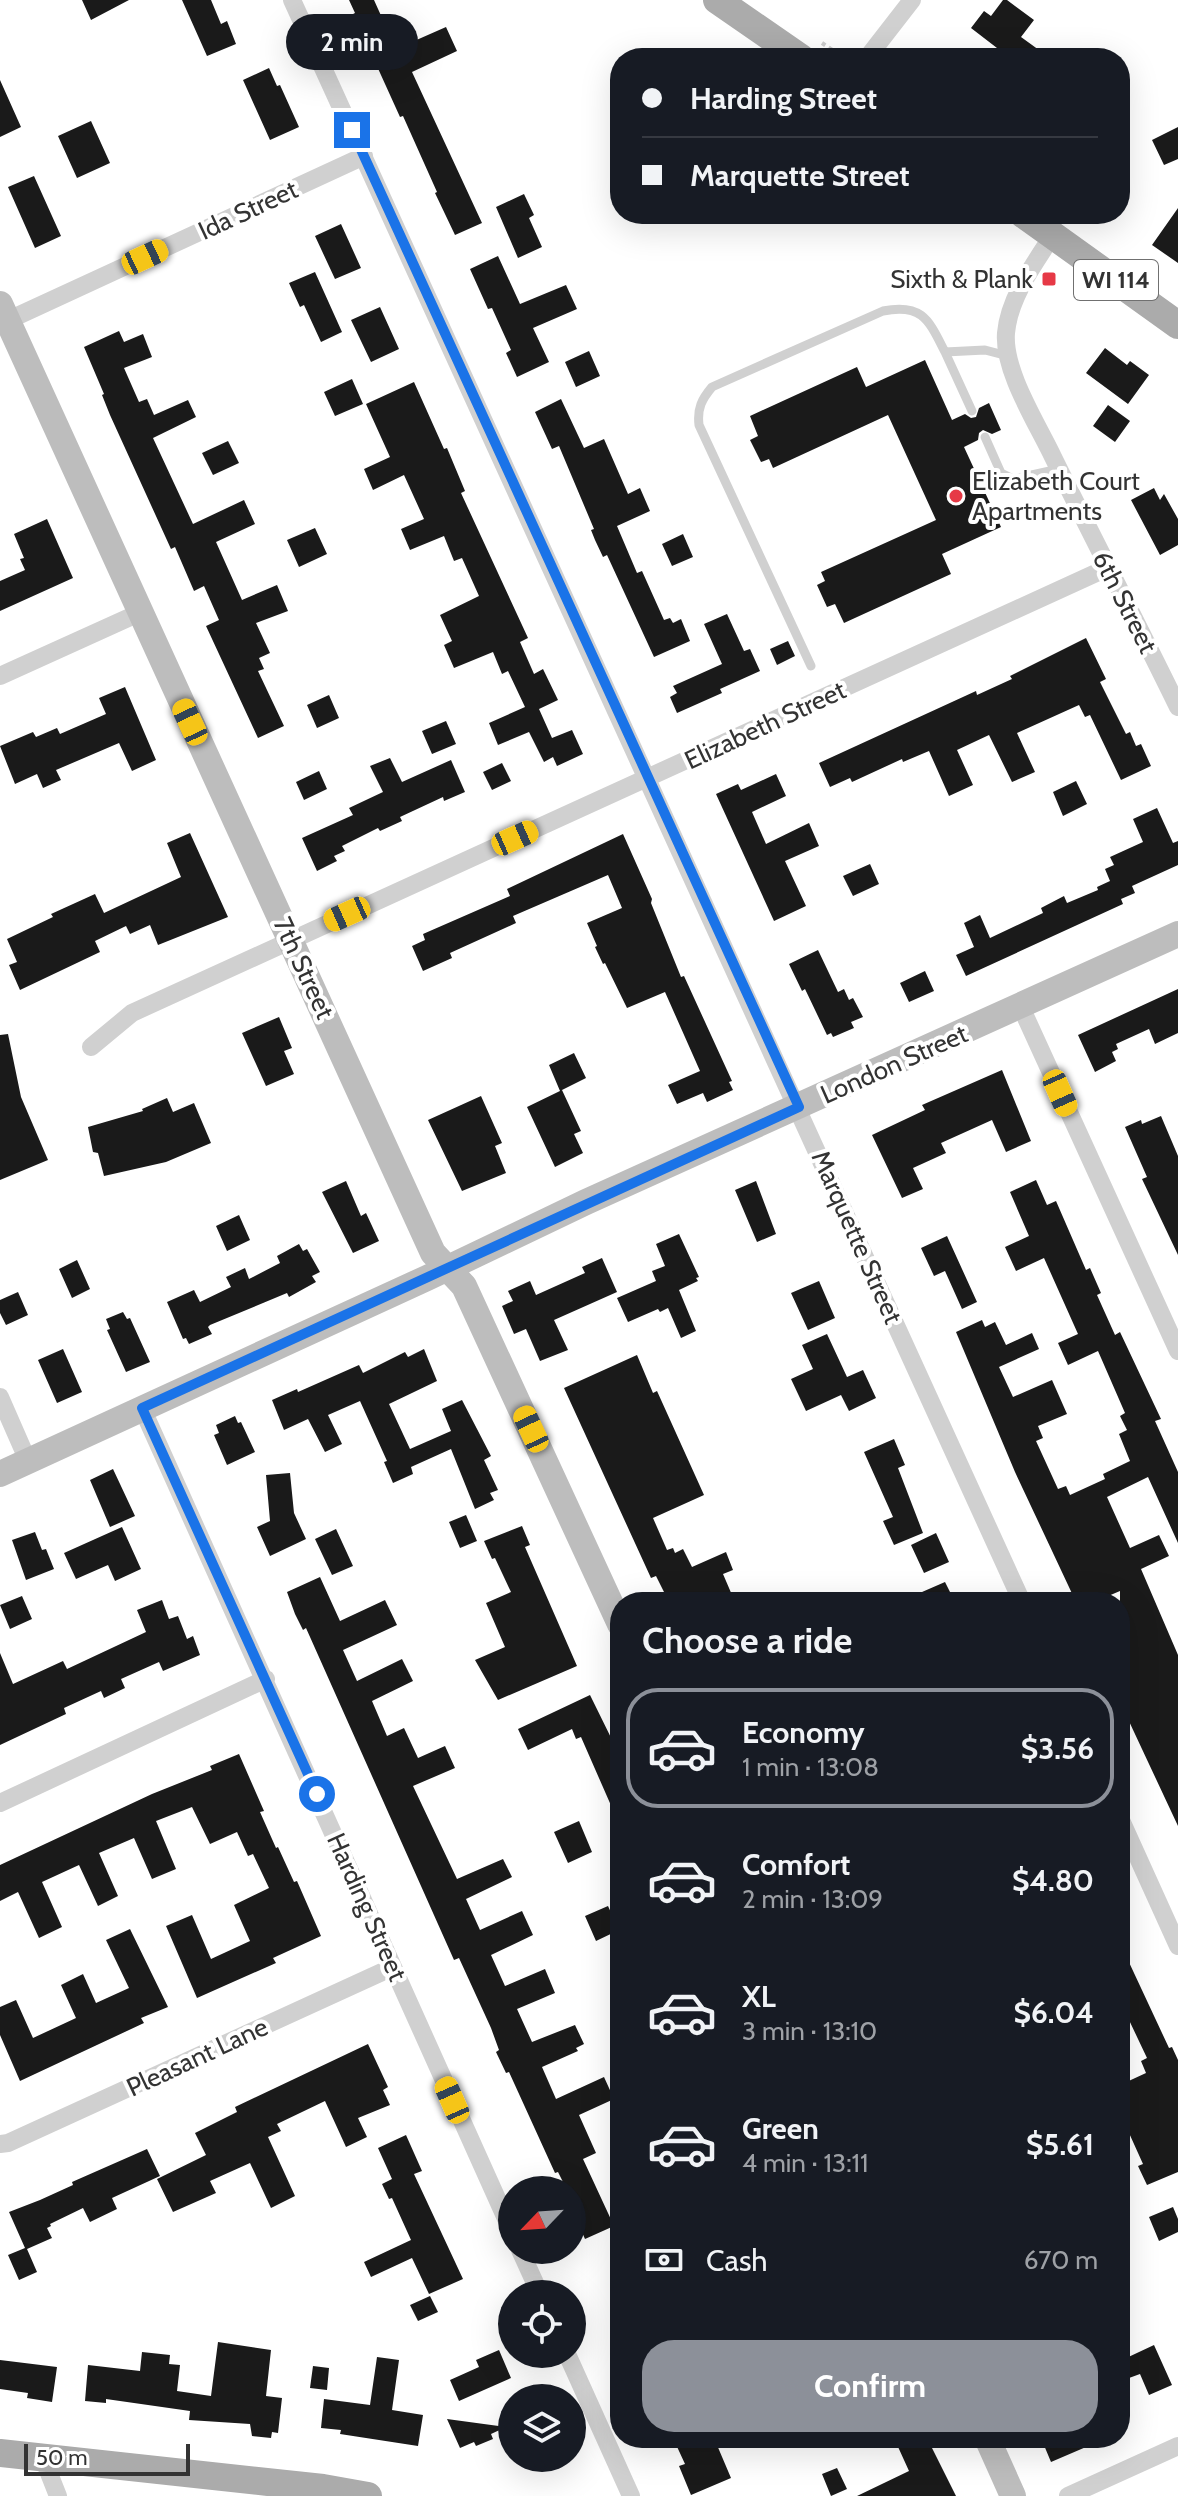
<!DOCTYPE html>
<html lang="en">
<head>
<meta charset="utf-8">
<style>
  :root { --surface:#171b24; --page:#242831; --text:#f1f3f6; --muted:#9ea1a6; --line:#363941; --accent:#8c9099 }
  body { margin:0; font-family:Cabin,sans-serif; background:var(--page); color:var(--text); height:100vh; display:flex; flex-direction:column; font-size:30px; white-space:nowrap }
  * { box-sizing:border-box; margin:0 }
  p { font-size:26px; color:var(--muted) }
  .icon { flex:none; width:44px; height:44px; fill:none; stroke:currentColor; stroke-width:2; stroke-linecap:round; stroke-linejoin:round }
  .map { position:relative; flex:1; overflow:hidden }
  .details { position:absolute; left:610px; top:1592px; width:520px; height:856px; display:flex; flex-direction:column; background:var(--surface); border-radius:32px; box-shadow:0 8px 32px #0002 }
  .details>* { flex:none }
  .hud { position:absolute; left:610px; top:48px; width:520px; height:176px; border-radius:32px; box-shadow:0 8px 32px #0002; display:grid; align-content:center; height:176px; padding:0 32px; background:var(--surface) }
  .needle { width:52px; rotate:245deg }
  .tools { position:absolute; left:498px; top:2176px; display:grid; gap:16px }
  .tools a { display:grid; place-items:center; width:88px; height:88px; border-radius:50%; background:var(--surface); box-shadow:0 8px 32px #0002; font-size:40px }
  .scale { position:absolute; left:24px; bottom:20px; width:166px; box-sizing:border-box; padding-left:8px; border:4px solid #333; border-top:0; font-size:22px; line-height:28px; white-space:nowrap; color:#333; -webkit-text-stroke:6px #fff; paint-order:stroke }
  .end { position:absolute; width:36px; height:36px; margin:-18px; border:10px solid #1a73e8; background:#fff; box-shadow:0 0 0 4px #fff }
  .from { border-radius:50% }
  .bubble { position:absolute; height:56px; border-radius:28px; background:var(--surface); box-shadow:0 8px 32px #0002; font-size:26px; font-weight:700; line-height:56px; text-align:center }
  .car { position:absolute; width:24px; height:48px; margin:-24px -12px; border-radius:10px; box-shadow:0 0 6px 2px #0007; background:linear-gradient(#f5c518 24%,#345 0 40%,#f5c518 0 76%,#345 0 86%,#f5c518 0) }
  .hud b { display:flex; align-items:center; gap:28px; height:76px; font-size:30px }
  .hud b+b { border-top:2px solid var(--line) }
  .hud i { width:20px; height:20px; background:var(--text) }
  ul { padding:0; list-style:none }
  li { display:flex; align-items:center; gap:24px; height:120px; margin:0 16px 12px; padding:0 16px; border:4px solid transparent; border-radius:32px }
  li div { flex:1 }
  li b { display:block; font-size:30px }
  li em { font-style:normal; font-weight:700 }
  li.selected { border-color:var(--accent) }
  li>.icon { width:72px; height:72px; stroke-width:1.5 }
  h2 { padding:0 32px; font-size:36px; line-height:96px }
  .pay { display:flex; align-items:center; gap:20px; height:88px; padding:0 32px; font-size:30px }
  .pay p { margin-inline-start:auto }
  .action { display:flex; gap:16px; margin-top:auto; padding:16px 32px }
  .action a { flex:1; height:92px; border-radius:32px; background:var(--accent); color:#fff; font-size:32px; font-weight:700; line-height:92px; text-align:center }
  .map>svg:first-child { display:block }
</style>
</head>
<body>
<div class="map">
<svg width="1178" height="2496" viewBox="0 0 1178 2496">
  <rect width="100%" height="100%" fill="#fff"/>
  <path fill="#1a1a1a" d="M82 0H129L91 20Z
    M182 0H211L221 24 227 21 236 44 207 56Z
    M349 0H374L396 49 446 27 457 51 412 72 482 223 455 235 435 193 437 192 403 116 400 117 371 53 366 55 349 16 355 13Z
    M1003 0H1007L1034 20 1021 37 1050 58H1010L971 28 984 11 991 16Z
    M269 68 277 86 280 85 299 127 270 140 243 80Z
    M0 80 21 127 0 137Z
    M91 121 110 163 77 178 58 136Z
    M1178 127V159L1164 165 1152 140Z
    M34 176 61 236 35 248 8 187Z
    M524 194 534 215 529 218 542 247 518 258 496 207Z
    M1178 208V263L1152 245Z
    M341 224 361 268 335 279 315 236Z
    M498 256 520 304 566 285 577 309 533 328 549 362 517 377 506 353 511 350 492 308 488 309 470 269Z
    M315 272 342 332 321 342 304 305 300 307 289 283Z
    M380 307 399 349 371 362 351 320Z
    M119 331 124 342 143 334 152 357 124 368 139 402 147 399 154 415 188 400 196 417 153 438 193 524 244 500 255 524 216 542 242 600 277 585 288 611 256 623 270 653 259 658 264 669 258 671 284 726 258 738 206 626 219 620 204 586 194 591 175 547 171 549 110 415 102 395 104 394 84 347Z
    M1105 348 1127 365 1130 361 1149 375 1128 404 1086 373Z
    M589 351 600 376 576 387 565 362Z
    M925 360 952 420 965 414 971 418 976 417 979 408 989 403 1001 430 992 434 983 430 979 433 978 440 964 447 1001 527 942 554 951 574 844 623 835 604 827 607 817 585 825 581 821 572 936 520 888 415 773 468 769 459 761 462 750 440 758 436 750 416 857 367 866 387Z
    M352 379 363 404 335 416 324 392Z
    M414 382 444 449 447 448 465 491 461 493 528 638 520 642 534 674 543 669 558 700 539 709 552 738 572 730 583 754 557 766 553 757 544 762 529 732 498 745 489 723 525 707 508 671 502 674 493 652 454 668 444 645 452 641 440 615 479 596 462 558 454 561 444 536 410 550 401 529 424 519 404 475 373 490 364 469 390 457 366 404Z
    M561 399 584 448 604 439 628 494 640 488 650 511 617 526 637 573 642 571 664 620 670 618 673 623 681 619 690 641 654 657 607 555 603 557 595 540 591 530 594 529 559 446 552 449 535 412Z
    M1108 405 1130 421 1115 442 1093 426Z
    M228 441 239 463 213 475 202 453Z
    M1154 488 1160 500 1164 494 1178 519V545L1160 555 1131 500Z
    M47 519 73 578 0 611V581L25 570 20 559 24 558 14 534Z
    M315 528 327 554 299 567 287 540Z
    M683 534 693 557 672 566 662 544Z
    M727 614 744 651 750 649 760 671 720 689 722 693 677 713 670 697 677 693 673 686 722 664 704 624Z
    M1086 638 1106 679 1100 682 1126 734 1130 732 1136 746 1141 744 1151 766 1121 780 1090 715 1085 717 1079 705 1017 733 1035 772 1012 782 989 735 957 750 973 785 949 796 929 751 903 762 902 759 852 782 850 778 830 787 819 763 976 691 977 695 1012 679 1010 676Z
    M788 641 795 656 777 665 770 649Z
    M125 687 156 760 132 771 119 743 56 770 61 780 43 788 37 774 15 784 0 746 33 732 36 737 57 728 60 734 106 714 99 698Z
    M329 695 339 718 317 728 307 705Z
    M446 721 456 744 432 754 422 731Z
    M390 758 402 782 451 760 465 792 444 801 443 797 400 817 402 821 380 831 378 828 342 846 345 851 334 856 337 861 317 871 302 838 353 815 349 808 383 792 370 766Z
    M502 763 511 781 492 790 483 772Z
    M319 771 327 789 304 800 296 782Z
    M776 774 786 796 752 812 766 844 809 823 819 846 785 861 806 906 774 921 716 794 738 784 741 790Z
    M1076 781 1087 804 1063 816 1053 792Z
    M1157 808 1173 843 1178 841V865L1132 886 1135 893 1121 899 1123 904 966 976 956 955 974 947 964 923 980 915 990 938 1043 913 1041 908 1064 896 1067 903 1098 890 1097 887 1110 881 1105 869 1114 865 1110 857 1143 842 1133 819Z
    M190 833 228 917 158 945 150 925 130 934 126 926 95 941 100 952 20 990 9 965 17 962 7 939 53 917 51 914 95 894 104 913 181 877 167 843Z
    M623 834 652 899 651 903 681 977 684 976 732 1081 729 1082 733 1090 707 1102 703 1093 677 1104 668 1085 700 1071 665 992 627 1008 605 963 603 964 595 947 597 946 587 923 622 908 608 875 513 916 516 923 450 953 452 958 423 971 412 946 425 940 423 934 510 896 507 889Z
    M870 864 879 884 853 896 843 876Z
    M818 950 838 992 844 989 849 1000 853 998 863 1017 851 1022 854 1028 833 1037 831 1033 827 1035 805 989 802 991 789 964Z
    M925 971 934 991 909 1002 900 983Z
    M1178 989V1033L1155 1044 1149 1029 1116 1044 1118 1049 1112 1052 1116 1061 1095 1072 1078 1035Z
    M279 1017 292 1048 284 1051 294 1074 266 1086 242 1033Z
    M8 1034 21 1097 48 1160 0 1180V1035Z
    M574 1053 586 1078 560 1091 549 1065Z
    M1002 1070 1031 1141 1006 1152 992 1120 941 1143 946 1153 913 1168 923 1189 902 1198 872 1135 925 1110 922 1105Z
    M562 1090 581 1131 574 1134 583 1153 555 1167 527 1107Z
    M481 1096 502 1143 495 1146 506 1173 462 1191 428 1120Z
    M167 1098 173 1112 194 1103 211 1143 166 1162 104 1176 98 1153 93 1152 88 1127 143 1111 142 1109Z
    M1161 1116 1178 1156V1255L1142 1179 1147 1177 1125 1127 1141 1120 1142 1124Z
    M1036 1180 1047 1205 1056 1201 1086 1270 1090 1268 1101 1293 1097 1295 1115 1335 1120 1332 1161 1419 1155 1421 1178 1472V1543L1148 1477 1107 1497 1130 1548 1159 1535 1169 1556 1141 1569 1178 1655V1826L1120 1702V1591L1094 1602H1076L1015 1472 956 1332 982 1320 985 1327 995 1322 1006 1345 1032 1333 1039 1349 999 1367 1013 1397 1052 1380 1067 1414 1038 1426 1043 1438 1036 1441 1058 1489 1066 1486 1070 1495 1105 1479 1103 1474 1130 1461 1119 1434 1127 1430 1120 1416 1125 1413 1098 1351 1068 1365 1058 1343 1078 1334 1044 1258 1016 1271 1005 1247 1029 1236 1010 1192Z
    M346 1181 361 1216 366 1213 379 1241 353 1253 322 1192Z
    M756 1181 776 1234 757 1242 735 1190Z
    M239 1215 250 1240 227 1251 216 1226Z
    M679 1234 699 1277 696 1278 698 1281 679 1290 696 1331 681 1338 668 1308 660 1312 658 1309 628 1322 617 1298 656 1281 652 1271 665 1266 656 1244Z
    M947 1236 977 1302 962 1309 945 1271 934 1276 921 1248Z
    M299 1244 303 1251 307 1249 320 1272 312 1276 316 1282 289 1297 287 1293 210 1325 208 1327 212 1334 189 1344 186 1338 183 1339 167 1302 194 1290 200 1302 231 1287 226 1277 245 1268 249 1279 280 1263 277 1256Z
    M602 1258 617 1292 554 1320 568 1350 540 1361 526 1329 514 1334 502 1306 513 1301 508 1291 530 1281 536 1295 585 1273 582 1267Z
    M77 1260 90 1289 72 1298 59 1269Z
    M819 1281 835 1318 808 1330 791 1293Z
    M18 1292 28 1315 6 1325 0 1313V1300Z
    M123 1312 127 1319 130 1318 150 1362 126 1372 107 1330 110 1329 106 1319Z
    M827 1334 847 1377 863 1370 876 1398 849 1411 841 1395 806 1411 791 1379 813 1369 802 1345Z
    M63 1349 82 1392 57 1403 38 1360Z
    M424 1349 437 1381 389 1404 410 1449 451 1431 442 1409 462 1400 491 1456 484 1460 498 1490 490 1493 494 1500 475 1509 451 1449 411 1467 413 1474 393 1483 384 1462 387 1461 360 1401 328 1415 342 1444 325 1452 308 1419 284 1430 272 1400 297 1389 298 1392 359 1365 363 1373 405 1352 408 1357Z
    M637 1355 653 1393 657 1391 704 1495 653 1518 667 1550 673 1548 675 1553 683 1549 692 1567 726 1552 733 1570 723 1574 735 1602H669L656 1576 651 1578 564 1388Z
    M235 1416 238 1423 241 1422 255 1452 227 1465 214 1435 219 1433 216 1425Z
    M894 1439 905 1465 898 1468 923 1533 894 1545 883 1521 893 1517 864 1452Z
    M113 1469 135 1516 110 1527 90 1480Z
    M290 1473 294 1513 306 1539 270 1556 257 1527 270 1521 266 1475Z
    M466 1515 477 1541 460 1548 449 1522Z
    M522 1526 530 1545 525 1547 577 1666 498 1700 475 1660 505 1647 486 1603 511 1592 495 1558 492 1559 484 1541Z
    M122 1527 141 1569 115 1581 108 1565 76 1579 64 1553Z
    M336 1529 353 1566 332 1575 315 1539Z
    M35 1532 42 1550 46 1549 54 1569 26 1580 12 1540Z
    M936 1533 949 1562 924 1573 911 1545Z
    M320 1577 340 1621 385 1600 397 1625 343 1650 357 1681 402 1659 413 1681 372 1701 387 1736 404 1728 418 1758 445 1746 455 1768 413 1786 457 1879 503 1859 512 1877 466 1899 480 1930 522 1911 533 1935 491 1955 505 1986 545 1969 555 1993 517 2009 532 2042 575 2025 584 2044 576 2048 578 2051 542 2067 556 2099 604 2077 614 2099 579 2115 596 2153 583 2159 614 2226 585 2239 572 2210V2190H567L558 2172 555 2173 509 2072 506 2073 496 2052 499 2050 491 2028 459 1958 454 1960 306 1628 303 1630 295 1614 287 1592Z
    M945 1582 955 1602H899Z
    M22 1596 32 1619 10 1629 0 1605Z
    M162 1600 169 1619 178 1616 187 1639 193 1636 200 1655 163 1671 159 1662 121 1679 125 1688 104 1698 101 1691 64 1708 66 1714 0 1745V1653L13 1684 63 1661 67 1669 146 1632 137 1610Z
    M590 1695 620 1756V1826L581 1737 576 1739 572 1729 528 1750 518 1729Z
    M239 1754 264 1811 260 1812 276 1848 278 1847 294 1882 297 1881 321 1936 273 1958 276 1963 197 1998 166 1926 192 1915 211 1959 250 1941 234 1905 269 1888 253 1854 248 1856 237 1832 210 1844 192 1807 156 1821 176 1869 152 1879 134 1838 99 1853 118 1896 98 1906 79 1865 42 1882 62 1927 39 1938 18 1892 0 1901V1865L152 1794 212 1770 210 1766Z
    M579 1821 592 1852 568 1863 554 1832Z
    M608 1906 619 1930 596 1941 585 1916Z
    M130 1929 168 2007 141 2018 144 2023 20 2081 0 2035V2007L16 2000 33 2038 76 2018 61 1985 83 1974 96 2003 129 1988 106 1940Z
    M1120 1943 1169 2048 1172 2047 1178 2060V2172L1147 2185 1138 2166 1143 2164 1120 2113V2085L1146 2073 1141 2061 1147 2058 1120 2001Z
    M368 2044 388 2087 383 2090 390 2105 358 2118 367 2137 346 2147 325 2101 277 2124 281 2131 268 2137 295 2196 271 2208 250 2163 210 2181 216 2193 173 2212 157 2179 206 2155 195 2133 237 2112 235 2107Z
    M406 2135 422 2171 414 2174 463 2279 429 2294 412 2258 371 2277 364 2262 411 2240 392 2198 389 2199 382 2184 392 2179 378 2148Z
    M147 2149 160 2176 112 2198 117 2209 90 2222 83 2208 50 2224 51 2226 47 2228 52 2238 27 2249 37 2272 19 2280 8 2255 25 2248 9 2212 40 2200 73 2185 72 2182Z
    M1173 2207 1178 2219V2232L1159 2241 1149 2217Z
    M430 2296 438 2312 418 2321 410 2305Z
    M218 2342 271 2350 266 2396 282 2398 278 2433 272 2432 271 2438 252 2436 250 2424 189 2420 190 2411 106 2399V2403L85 2401 88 2365 140 2371 142 2352 170 2355 169 2364 180 2365 177 2391 211 2396Z
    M1154 2345 1172 2385 1149 2395 1140 2374 1129 2378 1122 2360Z
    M499 2350 511 2378 459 2401 450 2380 479 2367 476 2360Z
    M377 2357 399 2360 392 2410 423 2415 418 2446 340 2434 341 2430 321 2428 324 2399 370 2405Z
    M0 2360 57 2367 52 2402 27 2398 28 2393 0 2389Z
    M313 2366 329 2368 327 2390 310 2388Z
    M447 2419 506 2427 491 2434 493 2439 476 2446 474 2442 460 2448Z
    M673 2438H714L731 2478 691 2495 679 2466 685 2464Z
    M894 2438H927L956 2496H857L909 2471Z
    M1041 2438H1107L1051 2462Z
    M837 2468 847 2489 831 2496 822 2474Z"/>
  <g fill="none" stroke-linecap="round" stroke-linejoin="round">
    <path stroke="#cdcdcd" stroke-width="4" stroke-dasharray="4 4" stroke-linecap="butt" d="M822 43 844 58"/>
    <path stroke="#d0d0d0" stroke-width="9" d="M945 352 972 411
      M985 437 1001 473 1013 479 1059 469
      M811 666 699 425C697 408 702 399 712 387L883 311C923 303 929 321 945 352L985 350 1008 356"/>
    <path stroke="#d0d0d0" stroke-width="18" d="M292 0 1022 1602
      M867 58 912 0
      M1053 235C1034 264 1009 298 1006 333 1003 371 1037 423 1053 457 1094 540 1137 623 1178 707
      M0 324 364 156
      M0 676 139 613
      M1021 1007 1178 1351
      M91 1047 132 1013 1107 568
      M0 1397 28 1461
      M142 1408 512 2232
      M0 1803 266 1679
      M1120 1818 1178 1946
      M0 2144 8 2143 393 1967
      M520 2250 540 2294
      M567 2354 631 2496
      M43 2458 58 2496
      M1068 2496 1178 2446"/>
    <path stroke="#bdbdbd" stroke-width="26" d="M0 304 433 1253 464 1286 620 1624
      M0 1474 427 1278 586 1202 1178 934
      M987 2438 1013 2496"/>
    <path stroke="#ababab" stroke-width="28" d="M717 0 801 58
      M1023 214 1178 325
      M0 2453 323 2488 368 2496"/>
  </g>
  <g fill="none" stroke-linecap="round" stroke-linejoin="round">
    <path stroke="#1a73e8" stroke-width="10" d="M317 1794 142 1408C362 1309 579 1206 799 1107L352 130"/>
  </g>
  <g fill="#e63946" stroke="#fff" stroke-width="3">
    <rect x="1041" y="271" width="16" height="16" rx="4"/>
    <circle cx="956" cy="496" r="8"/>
  </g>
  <g text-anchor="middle" stroke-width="8" stroke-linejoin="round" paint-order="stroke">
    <rect fill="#fff" stroke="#707070" stroke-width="2" x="1074" y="260" width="84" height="40" rx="6"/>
    <g font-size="24" font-weight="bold" fill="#333">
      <text x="1116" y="288">WI 114</text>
    </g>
    <g font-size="26" fill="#333" stroke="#fff">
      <text transform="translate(248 210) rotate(-25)" y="9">Ida Street</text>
      <text transform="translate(1125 602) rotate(63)" y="9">6th Street</text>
      <text transform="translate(765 725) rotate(-25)" y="9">Elizabeth Street</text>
      <text transform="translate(304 968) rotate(65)" y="9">7th Street</text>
      <text transform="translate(894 1064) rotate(-24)" y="9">London Street</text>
      <text transform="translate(857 1237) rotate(66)" y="9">Marquette Street</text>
      <text transform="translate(367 1907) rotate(66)" y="9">Harding Street</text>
      <text transform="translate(197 2057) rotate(-25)" y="9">Pleasant Lane</text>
    </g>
    <g font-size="26" fill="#333" stroke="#fff" text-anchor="end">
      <text x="1033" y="288">Sixth &amp; Plank</text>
      <text x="972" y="490" text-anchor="start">Elizabeth Court<tspan x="972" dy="30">Apartments</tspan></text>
    </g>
  </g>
</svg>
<div class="tools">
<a><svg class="needle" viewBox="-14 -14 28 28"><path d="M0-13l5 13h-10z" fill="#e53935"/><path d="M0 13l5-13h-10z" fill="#9ea1a6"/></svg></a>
<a><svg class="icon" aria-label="locate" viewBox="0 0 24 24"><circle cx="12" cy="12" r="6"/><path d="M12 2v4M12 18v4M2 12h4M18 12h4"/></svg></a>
<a><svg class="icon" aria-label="layers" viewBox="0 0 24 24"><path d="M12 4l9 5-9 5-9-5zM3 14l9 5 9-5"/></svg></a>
</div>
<div class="scale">50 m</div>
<i class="end from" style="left:317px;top:1794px"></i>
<i class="end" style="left:352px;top:130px"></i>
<div class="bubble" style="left:286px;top:14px;width:132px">2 min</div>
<i class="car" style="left:145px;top:257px;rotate:65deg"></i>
<i class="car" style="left:190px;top:722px;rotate:335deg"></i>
<i class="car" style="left:515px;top:838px;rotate:66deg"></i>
<i class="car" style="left:347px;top:914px;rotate:246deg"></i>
<i class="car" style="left:1060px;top:1093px;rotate:156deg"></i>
<i class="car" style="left:531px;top:1429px;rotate:335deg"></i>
<i class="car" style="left:452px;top:2100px;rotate:336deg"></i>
<div class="hud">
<b><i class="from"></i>Harding Street</b>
<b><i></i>Marquette Street</b>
</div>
<section class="details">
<h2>Choose a ride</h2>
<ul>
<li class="selected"><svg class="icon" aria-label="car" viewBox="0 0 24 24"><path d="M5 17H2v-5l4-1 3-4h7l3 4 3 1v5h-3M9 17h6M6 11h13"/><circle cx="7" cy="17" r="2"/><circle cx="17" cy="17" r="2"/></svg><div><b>Economy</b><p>1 min · 13:08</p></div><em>$3.56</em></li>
<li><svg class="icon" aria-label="car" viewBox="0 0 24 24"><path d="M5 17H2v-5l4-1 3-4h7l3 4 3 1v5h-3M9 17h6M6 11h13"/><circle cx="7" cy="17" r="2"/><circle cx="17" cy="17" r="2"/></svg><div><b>Comfort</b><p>2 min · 13:09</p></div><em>$4.80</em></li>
<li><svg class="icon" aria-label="car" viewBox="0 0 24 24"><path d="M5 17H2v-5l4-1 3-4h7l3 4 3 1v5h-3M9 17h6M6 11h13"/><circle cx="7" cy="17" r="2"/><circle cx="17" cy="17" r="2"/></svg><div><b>XL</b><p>3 min · 13:10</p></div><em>$6.04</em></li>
<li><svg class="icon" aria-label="car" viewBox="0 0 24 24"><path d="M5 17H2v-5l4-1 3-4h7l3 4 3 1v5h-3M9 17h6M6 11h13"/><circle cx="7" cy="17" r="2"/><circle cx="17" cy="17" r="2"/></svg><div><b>Green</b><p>4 min · 13:11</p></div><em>$5.61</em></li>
</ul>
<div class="pay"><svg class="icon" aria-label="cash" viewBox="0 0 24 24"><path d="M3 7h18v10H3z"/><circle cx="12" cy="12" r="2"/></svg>Cash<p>670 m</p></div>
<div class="action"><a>Confirm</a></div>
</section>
</div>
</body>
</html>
